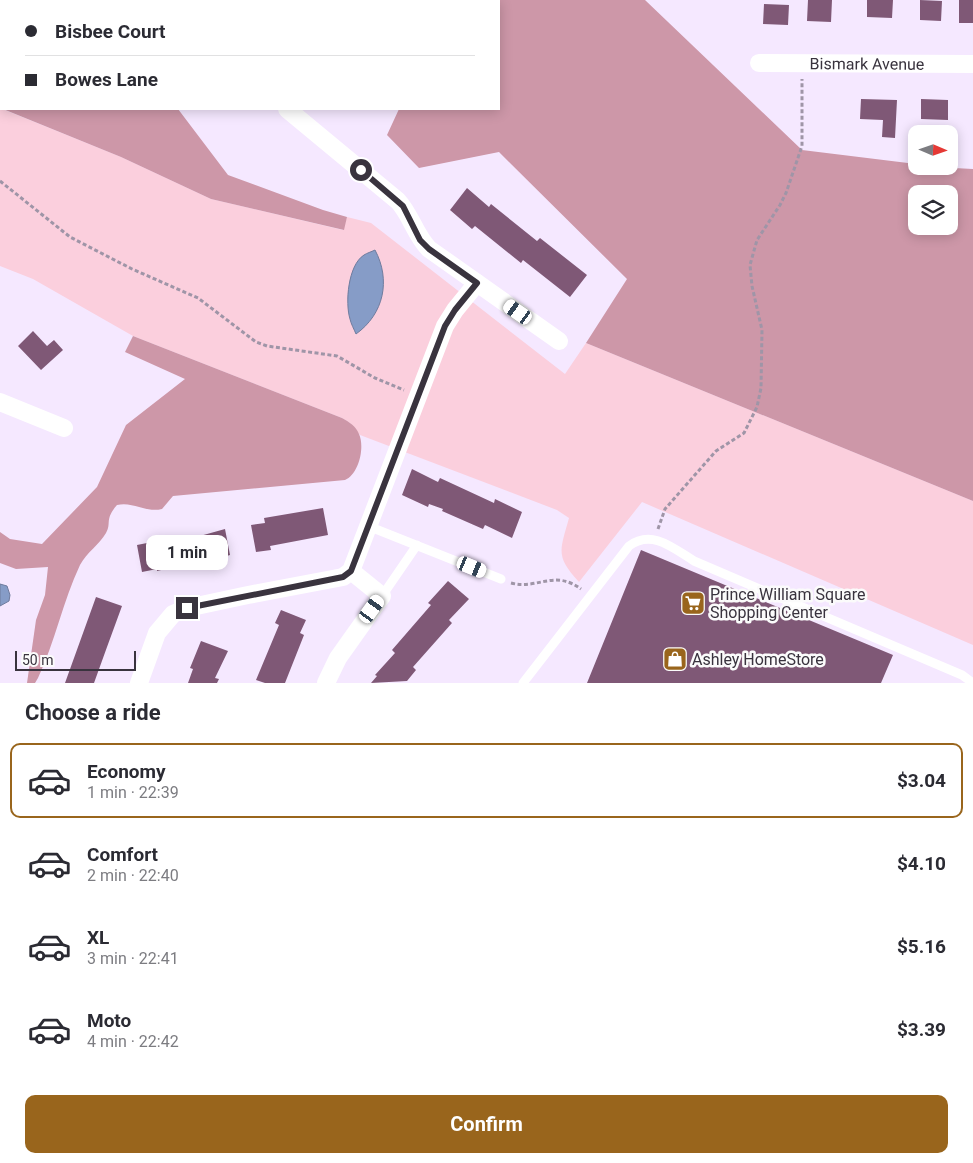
<!DOCTYPE html>
<html lang="en">
<head>
<meta charset="utf-8">
<style>
  :root { --surface:#fff; --page:#f7f7f7; --text:#2b2b33; --muted:#7c7c81; --line:#e1e1e2; --accent:#99651c }
  body { margin:0; font-family:Roboto,sans-serif; background:var(--page); color:var(--text); height:100vh; display:flex; flex-direction:column; font-size:19px; white-space:nowrap }
  * { box-sizing:border-box; margin:0 }
  p { font-size:16px; color:var(--muted) }
  .icon { flex:none; width:28px; height:28px; fill:none; stroke:currentColor; stroke-width:2; stroke-linecap:round; stroke-linejoin:round }
  .map { position:relative; height:683px; overflow:hidden }
  .details { display:flex; flex-direction:column; background:var(--surface); flex:1 }
  .details>* { flex:none }
  .hud { position:absolute; left:0px; top:0px; width:500px; height:110px; box-shadow:0 2px 12px #0003; display:grid; align-content:center; height:110px; padding:0 25px; background:var(--surface) }
  .needle { width:32px; rotate:92deg }
  .tools { position:absolute; left:908px; top:125px; display:grid; gap:10px }
  .tools a { display:grid; place-items:center; width:50px; height:50px; border-radius:10px; background:var(--surface); box-shadow:0 2px 12px #0003; font-size:25px }
  .scale { position:absolute; left:15px; bottom:12px; width:121px; box-sizing:border-box; padding-left:5px; border:2px solid #39333e; border-top:0; font-size:14px; line-height:18px; white-space:nowrap; color:#39333e; -webkit-text-stroke:4px #fbfbfb; paint-order:stroke }
  .end { position:absolute; width:22px; height:22px; margin:-11px; border:6px solid #39333e; background:#fff; box-shadow:0 0 0 2px #fff }
  .from { border-radius:50% }
  .bubble { position:absolute; height:35px; border-radius:10px; background:var(--surface); box-shadow:0 2px 12px #0003; font-size:16px; font-weight:700; line-height:35px; text-align:center }
  .car { position:absolute; width:15px; height:30px; margin:-15px -8px; border-radius:6px; box-shadow:0 0 4px 1px #0007; background:linear-gradient(#fff 24%,#345 0 40%,#fff 0 76%,#345 0 86%,#fff 0) }
  .hud b { display:flex; align-items:center; gap:18px; height:48px; font-size:19px }
  .hud b+b { border-top:1px solid var(--line) }
  .hud i { width:12px; height:12px; background:var(--text) }
  ul { padding:0; list-style:none }
  li { display:flex; align-items:center; gap:15px; height:75px; margin:0 10px 8px; padding:0 15px; border:2px solid transparent; border-radius:10px }
  li div { flex:1 }
  li b { display:block; font-size:19px }
  li em { font-style:normal; font-weight:700 }
  li.current { border-color:var(--accent) }
  li>.icon { width:45px; height:45px; stroke-width:1.5 }
  h2 { padding:0 25px; font-size:22px; line-height:60px }
  .cta { display:flex; gap:10px; margin-top:auto; padding:10px 25px }
  .cta a { flex:1; height:58px; border-radius:10px; background:var(--accent); color:#fff; font-size:20px; font-weight:700; line-height:58px; text-align:center }
  .map>svg:first-child { display:block }
</style>
</head>
<body>
<div class="map">
<svg width="973" height="683" viewBox="0 0 973 683">
  <rect width="100%" height="100%" fill="#f5e8ff"/>
  <path fill="#fbcfdd" d="M0 108 121 157 211 199 343 230 347 217 371 223 565 374 586 343 973 501V645L642 502 579 582C555 556 560 551 569 518L557 510 360 435 350 423 342 418 133 336 33 279 0 266Z"/>
  <path fill="#cd97a8" fill-rule="evenodd" d="M11 0H160L11 1Z
    M355 0H645L802 150 916 164V166L973 169V501L586 343 627 279 499 152 419 168 387 135 399 109H499V1ZM916 194H949V226H916Z
    M3 109H178L228 175 323 210 347 217 344 230 211 199 121 157Z
    M133 336 342 418C349 422 356 426 359 434 365 447 359 474 345 480L173 496 162 509C145 513 133 501 117 505 104 520 112 523 106 533 99 545 87 552 80 565 63 601 55 642 38 678L35 683H27L36 620 45 595 48 567 16 569 0 563V532L10 539 42 544 97 487 126 425 185 379 125 352Z"/>
  <path fill="#869cc7" stroke="#6f7c9e" d="M375 250C391 280 384 314 356 334 354 329 351 324 350 319 345 303 348 265 364 255 367 253 371 252 375 250Z
    M0 584 7 586 10 595 9 601 0 606Z"/>
  <path fill="#7f5876" d="M808 0H832L831 22 807 21Z
    M867 0H893L892 18 867 17Z
    M920 0 942 1 941 21 920 20Z
    M959 0H973V23H959Z
    M764 4 789 5 788 25 763 24Z
    M861 99 897 100 895 138 882 137 883 120 860 119Z
    M921 99 948 100V120L921 119Z
    M467 188 489 207 491 204 537 241 540 238 587 275 570 297 523 260 521 263 475 226 472 229 450 210Z
    M33 331 47 346 54 340 63 350 41 370 18 346Z
    M412 469 438 482 440 478 494 503 495 499 522 512 512 538 485 525 483 529 442 511 443 509 429 504 428 507 402 495Z
    M323 508 328 535 270 546 271 550 256 552 251 525 265 523 264 518Z
    M225 529 230 555 187 568 186 564 157 571V569L142 572 137 545 152 542V544L181 537 182 541Z
    M641 550 893 655 881 683H587Z
    M448 581 469 599 449 620 452 623 413 667 416 670 407 681 371 683 377 676 375 675 395 653 392 650 431 605 428 603Z
    M96 597 122 606 107 647 94 683H65Z
    M281 610 306 620 300 633 304 635 285 683H265L256 680 279 625 275 623Z
    M201 641 228 651 215 678 219 679 217 683H188L193 669 190 668Z"/>
  <g fill="none" stroke-linecap="round" stroke-linejoin="round">
    <path stroke="#9f95a7" stroke-width="3" stroke-dasharray="4 2.5" stroke-linecap="butt" d="M0 181 70 237 132 269 198 298 256 342 267 346 337 356 375 378 404 390
      M658 529 665 509 716 451 744 433 757 407 761 388 762 330 752 286 750 265 757 240 780 205 786 193 802 146V79
      M511 583C538 590 554 569 581 589"/>
    <path stroke="#fff" stroke-width="9" d="M368 526 501 579
      M382 596 417 545
      M523 683 629 546C652 529 673 548 694 561L962 675 973 683"/>
    <g stroke="#fff" stroke-width="18">
      <path id="s1" d="M759 63 973 64"/>
      <path d="M287 109 398 201C411 215 415 235 429 249L559 341"/>
      <path d="M0 402 64 428"/>
      <path d="M139 683 157 633 173 614 187 608 248 595 343 577 351 571 445 326 455 310 477 283"/>
      <path d="M326 683 338 658 382 596 351 571"/>
    </g>
  </g>
  <g fill="none" stroke-linecap="round" stroke-linejoin="round">
    <path stroke="#39333e" stroke-width="6" d="M187 608 343 577 351 571 445 326 455 310 477 283 429 249 420 240 403 206 361 170"/>
  </g>
  <defs>
    <g id="supermarket-square" transform="scale(1.25)"><rect x="-9" y="-9" width="18" height="18" rx="4" fill="#99651c" stroke="#fbfbfb"/><path d="M-6-5.5h2.5l.6 2H6L4.5 2H-2.5L-4.4-4H-6ZM-1.5 3.2a1.3 1.3 0 1 0 .1 0ZM3 3.2a1.3 1.3 0 1 0 .1 0Z" fill="#fff"/></g>
    <g id="shop-square" transform="scale(1.25)"><rect x="-9" y="-9" width="18" height="18" rx="4" fill="#99651c" stroke="#fbfbfb"/><path d="M-5-2.5h2.3a2.7 3.5 0 0 1 5.4 0H5L5.5 6h-11ZM-1.5-2.5h3a1.5 2.3 0 0 0-3 0Z" fill="#fff"/></g>
  </defs>
  <g fill-rule="evenodd">
    <use href="#supermarket-square" x="693" y="603"/>
    <use href="#shop-square" x="675" y="659"/>
  </g>
  <g text-anchor="middle" stroke-width="5" stroke-linejoin="round" paint-order="stroke">
    <g font-size="16" fill="#39333e" stroke="#fbfbfb">
      <text dy="6" stroke="none"><textPath href="#s1" startOffset="108">Bismark Avenue</textPath></text>
    </g>
    <g font-size="16" fill="#39333e" stroke="#fbfbfb" text-anchor="start">
      <text x="710" y="600">Prince William Square<tspan x="710" dy="18">Shopping Center</tspan></text>
      <text x="692" y="665">Ashley HomeStore</text>
    </g>
  </g>
</svg>
<div class="tools">
<a><svg class="needle" viewBox="-14 -14 28 28"><path d="M0-13l5 13h-10z" fill="#e53935"/><path d="M0 13l5-13h-10z" fill="#7c7c81"/></svg></a>
<a><svg class="icon" aria-label="layers" viewBox="0 0 24 24"><path d="M12 4l9 5-9 5-9-5zM3 14l9 5 9-5"/></svg></a>
</div>
<div class="scale">50 m</div>
<i class="end from" style="left:361px;top:170px"></i>
<i class="end" style="left:187px;top:608px"></i>
<div class="bubble" style="left:146px;top:535px;width:82px">1 min</div>
<i class="car" style="left:518px;top:312px;rotate:305deg"></i>
<i class="car" style="left:472px;top:567px;rotate:112deg"></i>
<i class="car" style="left:372px;top:609px;rotate:36deg"></i>
<div class="hud">
<b><i class="from"></i>Bisbee Court</b>
<b><i></i>Bowes Lane</b>
</div>
</div>
<section class="details">
<h2>Choose a ride</h2>
<ul>
<li class="current"><svg class="icon" aria-label="car" viewBox="0 0 24 24"><path d="M5 17H2v-5l4-1 3-4h7l3 4 3 1v5h-3M9 17h6M6 11h13"/><circle cx="7" cy="17" r="2"/><circle cx="17" cy="17" r="2"/></svg><div><b>Economy</b><p>1 min · 22:39</p></div><em>$3.04</em></li>
<li><svg class="icon" aria-label="car" viewBox="0 0 24 24"><path d="M5 17H2v-5l4-1 3-4h7l3 4 3 1v5h-3M9 17h6M6 11h13"/><circle cx="7" cy="17" r="2"/><circle cx="17" cy="17" r="2"/></svg><div><b>Comfort</b><p>2 min · 22:40</p></div><em>$4.10</em></li>
<li><svg class="icon" aria-label="car" viewBox="0 0 24 24"><path d="M5 17H2v-5l4-1 3-4h7l3 4 3 1v5h-3M9 17h6M6 11h13"/><circle cx="7" cy="17" r="2"/><circle cx="17" cy="17" r="2"/></svg><div><b>XL</b><p>3 min · 22:41</p></div><em>$5.16</em></li>
<li><svg class="icon" aria-label="car" viewBox="0 0 24 24"><path d="M5 17H2v-5l4-1 3-4h7l3 4 3 1v5h-3M9 17h6M6 11h13"/><circle cx="7" cy="17" r="2"/><circle cx="17" cy="17" r="2"/></svg><div><b>Moto</b><p>4 min · 22:42</p></div><em>$3.39</em></li>
</ul>
<div class="cta"><a>Confirm</a></div>
</section>
</body>
</html>
